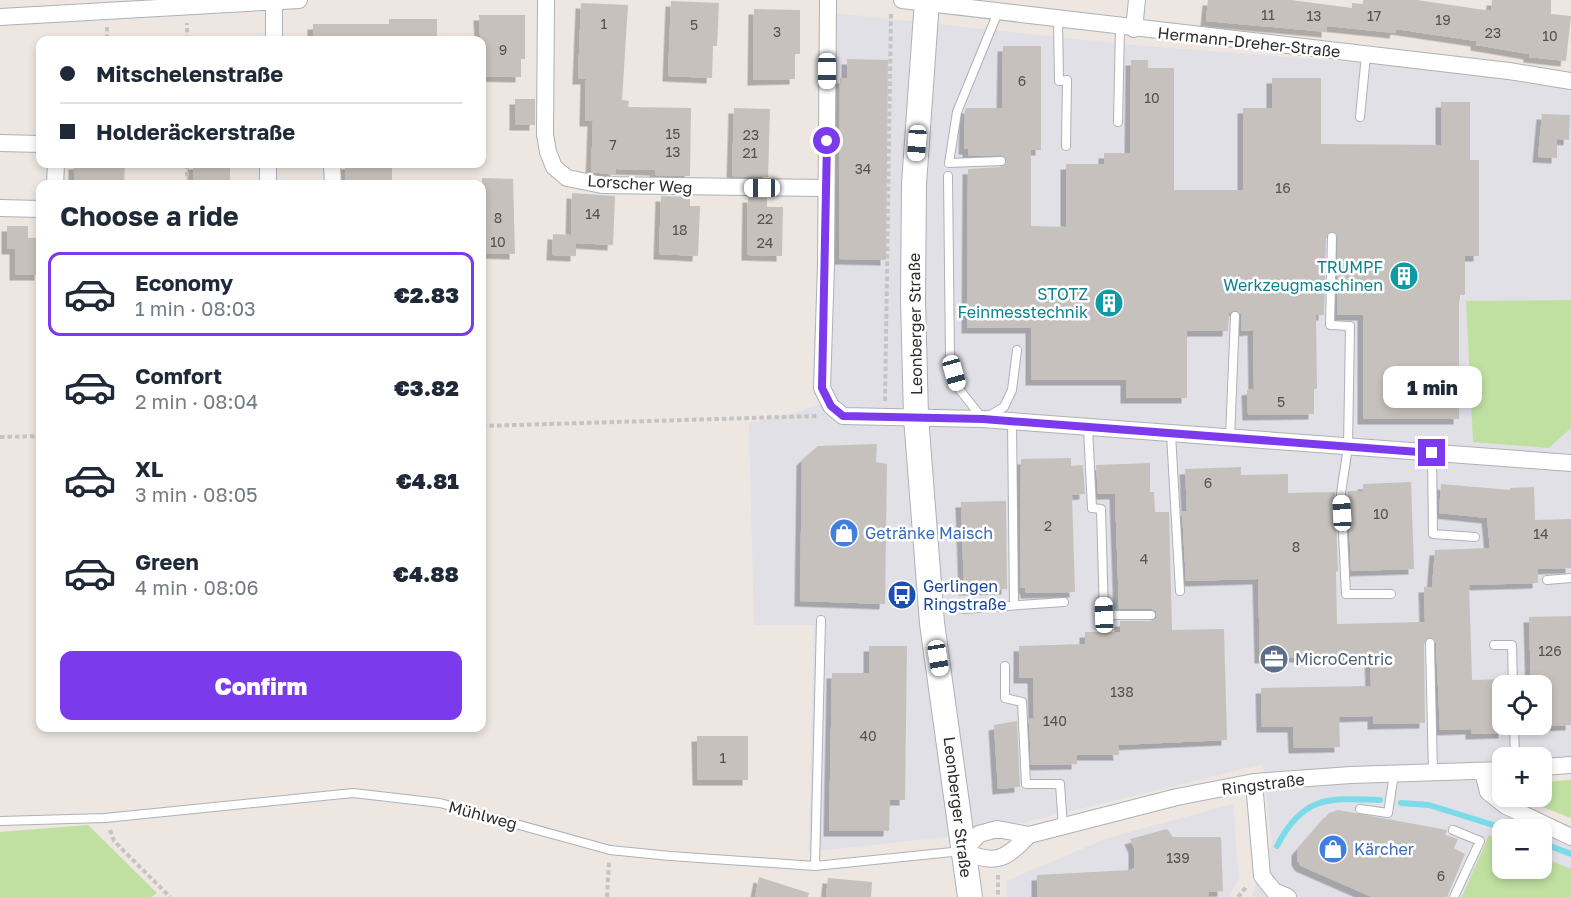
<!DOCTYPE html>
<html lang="en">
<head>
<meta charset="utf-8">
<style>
  :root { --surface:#fff; --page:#f2f2f3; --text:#1f2937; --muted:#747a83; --line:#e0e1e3; --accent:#7c3aed }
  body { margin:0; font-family:"Golos Text",sans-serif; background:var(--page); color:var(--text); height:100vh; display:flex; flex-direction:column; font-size:22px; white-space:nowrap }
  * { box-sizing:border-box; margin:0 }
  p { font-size:20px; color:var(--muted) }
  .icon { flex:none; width:33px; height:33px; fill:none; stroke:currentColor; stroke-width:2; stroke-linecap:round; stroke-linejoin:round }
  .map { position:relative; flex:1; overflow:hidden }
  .details { position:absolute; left:36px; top:180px; width:450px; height:552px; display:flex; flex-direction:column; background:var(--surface); border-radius:12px; box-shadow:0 3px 9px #0003 }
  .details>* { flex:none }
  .guide { position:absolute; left:36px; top:36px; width:450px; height:132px; border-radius:12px; box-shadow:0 3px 9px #0003; display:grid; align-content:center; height:132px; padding:0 24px; background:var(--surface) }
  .buttons { position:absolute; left:1492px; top:675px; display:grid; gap:12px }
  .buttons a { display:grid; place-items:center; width:60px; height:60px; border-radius:12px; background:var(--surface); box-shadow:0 3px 9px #0003; font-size:30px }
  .end { position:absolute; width:27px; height:27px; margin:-14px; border:8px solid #7c3aed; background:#fff; box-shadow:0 0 0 3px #fff }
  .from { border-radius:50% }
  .bubble { position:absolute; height:42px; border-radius:12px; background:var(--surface); box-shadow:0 3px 9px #0003; font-size:20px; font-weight:800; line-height:42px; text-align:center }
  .car { position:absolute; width:18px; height:36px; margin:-18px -9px; border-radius:8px; box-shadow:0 0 4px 2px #0007; background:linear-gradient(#fff 24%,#345 0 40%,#fff 0 76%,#345 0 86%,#fff 0) }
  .guide b { display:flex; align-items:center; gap:21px; height:57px; font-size:22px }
  .guide b+b { border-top:2px solid var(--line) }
  .guide i { width:15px; height:15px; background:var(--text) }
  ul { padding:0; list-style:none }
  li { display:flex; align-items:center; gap:18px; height:84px; margin:0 12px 9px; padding:0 12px; border:3px solid transparent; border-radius:12px }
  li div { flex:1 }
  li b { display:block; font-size:22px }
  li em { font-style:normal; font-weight:800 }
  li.active { border-color:var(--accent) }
  li>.icon { width:54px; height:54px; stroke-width:1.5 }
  h2 { padding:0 24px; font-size:27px; line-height:72px }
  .primary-button { display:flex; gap:12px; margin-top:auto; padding:12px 24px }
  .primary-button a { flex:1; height:69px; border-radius:12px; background:var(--accent); color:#fff; font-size:24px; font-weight:800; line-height:69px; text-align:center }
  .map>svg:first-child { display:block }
</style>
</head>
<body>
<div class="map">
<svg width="1571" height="897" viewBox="0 0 1571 897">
  <defs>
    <filter id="shadow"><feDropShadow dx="-5.5" dy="5.5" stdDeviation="0" flood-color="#0004"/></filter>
  </defs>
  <rect width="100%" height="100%" fill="#ede6e1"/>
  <path fill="#e1e0e7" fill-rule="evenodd" d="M834 13 1132 45 1571 79V757L1542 762V758H1503V768L1483 772 1506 806 1571 843V897H1256L1252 895 1272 843 1263 764 981 833 809 852 814 625H754L749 423 796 413 823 402ZM1503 686H1542V724H1503ZM1503 830H1542V868H1503Z
    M1233 804 1239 880 1228 897H1007L1006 881 1108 838Z"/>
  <path fill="#c0e0a1" d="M1571 300V428L1549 448 1473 442 1466 301Z
    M1571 780V818L1517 797 1542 796V782Z
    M88 825 157 893 151 897H0V832Z
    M1489 835 1503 841V868H1542V857L1571 869V897H1462Z"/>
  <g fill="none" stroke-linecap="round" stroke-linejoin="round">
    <path stroke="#7bdbe8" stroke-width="6" d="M1401 803 1429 805 1509 830
      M1542 843 1571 854
      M1277 846C1303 795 1329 798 1380 800"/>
  </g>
  <path fill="#c6c1bc" filter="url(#shadow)" d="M1208 0H1291L1352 8V3L1363 4V0H1417L1491 11 1492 0H1551V14L1571 16 1566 61 1529 57V54L1476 45V41L1396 29 1395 33 1327 26V32L1206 21Z
    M671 1 719 3 717 46H713L712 78 668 76Z
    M581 3 628 5 622 100 629 101 628 107 691 108 690 176 655 175V170L616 169V175L591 172 593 121H585L586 79H578Z
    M754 9 800 10V54H795V79L753 80Z
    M479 15H525V59H521V77L482 76Z
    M389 19H437V40H313V24H389Z
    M1003 46H1041V150H1031V226L1066 227V164H1104V153H1130L1131 60H1148V68H1174V190H1243V108H1272V78H1321V144L1441 145V102H1470V160H1479V256H1465V295H1459V419H1363V315H1337L1338 237 1333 231 1326 237 1324 315H1316L1317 389H1314V414L1248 415 1247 390 1254 389 1253 330 1241 331V314L1236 310 1229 313 1228 331H1187V398H1126V380H1031V328H967L968 169 1002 167 1007 161 1001 155 968 156V149H964L965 110 966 108H1002Z
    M847 59 888 60 886 260 839 259 840 78H847Z
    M515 99H535V125H515Z
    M734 108 770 109 768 177 732 176Z
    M1542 114 1570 115 1569 140 1557 139V158L1538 157Z
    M74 164H125L124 184H74Z
    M193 164H230V184H193Z
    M345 164H392V184H345Z
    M482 178 513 179 515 254 482 253Z
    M572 193 615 196 613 245 576 243V256L552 255 553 234 571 235Z
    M661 196 690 197V206H700L698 256 659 254Z
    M748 197 767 198V207H783L782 256 747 255Z
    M7 226H28V238H40V275H15V249H7Z
    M877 444 876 462 887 464 885 604 800 601 802 460 818 446Z
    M1071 458V466L1083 465 1085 494 1072 495 1075 592 1026 593 1025 588H1020L1021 459Z
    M1150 463V492H1154L1155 512H1169L1172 630 1224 629 1227 740 1118 745 1119 755H1077V764L1031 765 1029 719 1034 718 1033 678H1019V646L1085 644V632H1120V621H1151L1157 618 1156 611 1152 609H1119L1115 494H1098L1096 465Z
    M1241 467V475L1288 474V493L1335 492 1338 571 1336 572 1337 624 1425 622 1424 587H1432L1435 550 1490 548 1487 518 1439 513 1441 484 1510 490V488L1534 487 1535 520 1571 519V568L1538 569V583L1469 585 1472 680 1502 679 1504 733 1471 734V729L1440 730 1436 643 1430 637 1424 643 1425 723 1373 724V716L1339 717 1340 747 1294 748 1293 727H1262L1261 688 1371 686 1370 655 1260 658 1258 579 1186 581 1182 511H1187L1185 469Z
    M1411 482 1414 569 1351 571 1348 491H1363V484Z
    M1006 501 1007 589 964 590 961 502Z
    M1571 616V725L1542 726V686H1531L1529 617Z
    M869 646H907L905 800H890L889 831H829L832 673H869Z
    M1017 721 1020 787 998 789 994 725Z
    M697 736H748V780H698Z
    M1338 810 1447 830 1445 835 1458 839 1454 848 1465 854 1447 897H1372L1301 866 1297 860V850L1329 813Z
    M1167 829 1173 837H1221L1223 891 1209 892 1208 897H1037V875L1130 870 1134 868V848L1130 839Z
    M759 877 809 893 808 897H755Z
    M828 878 872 882 871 897H826Z"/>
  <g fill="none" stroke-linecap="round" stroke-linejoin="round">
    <g stroke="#adb1b8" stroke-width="10">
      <path id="service" d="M998 12 957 112 949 163 1001 161
        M1058 19 1059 81 1067 80 1066 146
        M1360 117 1366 55
        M1118 122 1120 27
        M948 176 950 358 959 389 983 419 1004 407 1012 390 1017 350
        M1332 237 1330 325 1350 326 1348 447 1341 493 1346 594H1391
        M1012 422 1014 605
        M1088 428 1092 508 1101 509 1104 615H1151
        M1171 434 1180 591
        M1230 438 1235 316
        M1432 453 1433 534 1475 537
        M1547 580 1571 578
        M964 609 1064 602
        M1430 643 1433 773
        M1494 645H1512L1513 686
        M1005 666V698L1022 702 1026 784H1060L1063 827
        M1514 724 1515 758
        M1360 809 1388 813 1394 774
        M0 821 105 818 353 793 440 803 610 850 670 856 815 866 962 851
        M1453 830 1480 841 1454 897
        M815 866 821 620"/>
    </g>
    <g stroke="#adb1b8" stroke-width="18">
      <path id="minor" d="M274 0V40
        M546 0 545 134 548 152 554 167 567 178 602 185 826 188
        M828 0 826 264 822 388 831 406 843 416 983 419 1571 463
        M902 0 1509 71 1571 81
        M0 17 299 0
        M1134 29 1137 0
        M0 143 40 144
        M268 164V184
        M332 164 333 184
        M55 184 56 164
        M0 208 40 209
        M1542 767 1571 765
        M1483 772 1488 792 1506 806 1571 837
        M1254 782 1262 876 1274 891 1288 897
        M1029 835C1006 859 995 866 964 851L979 834 997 829 1029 835 1177 797 1254 782 1351 775 1503 770"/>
    </g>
    <g stroke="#adb1b8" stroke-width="26">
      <path id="secondary" d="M927 0 914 184 913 300 916 417 932 623 970 897"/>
    </g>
    <path stroke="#c4c4c4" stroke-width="4" stroke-dasharray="4.5 3" stroke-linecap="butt" d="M107 27V40
      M187 40V23
      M187 184V164
      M885 401 891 13
      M482 426 817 416
      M0 437 40 436
      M110 830 114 841 170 897
      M998 875V897
      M607 897 609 862
      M1238 897 1247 886"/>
    <use href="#service" stroke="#fff" stroke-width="8"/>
    <use href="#minor" stroke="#fff" stroke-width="16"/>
    <use href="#secondary" stroke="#fff" stroke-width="24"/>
  </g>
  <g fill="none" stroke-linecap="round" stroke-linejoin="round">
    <path stroke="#7c3aed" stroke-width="8" d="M827 141 822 388 831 406 843 416 983 419 1432 453"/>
  </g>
  <defs>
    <g id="building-disc" transform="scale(1.5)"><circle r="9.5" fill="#0f9aa8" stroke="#fff"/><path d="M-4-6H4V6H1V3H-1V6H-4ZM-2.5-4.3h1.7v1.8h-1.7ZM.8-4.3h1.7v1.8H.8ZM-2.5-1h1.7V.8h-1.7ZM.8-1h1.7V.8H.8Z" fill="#fff"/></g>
    <g id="shop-disc" transform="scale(1.5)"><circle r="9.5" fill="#3f7fe0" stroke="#fff"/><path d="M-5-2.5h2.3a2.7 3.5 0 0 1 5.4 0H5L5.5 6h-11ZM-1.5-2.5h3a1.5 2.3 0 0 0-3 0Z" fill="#fff"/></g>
    <g id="bus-disc" transform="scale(1.5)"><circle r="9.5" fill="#1a4fb4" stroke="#fff"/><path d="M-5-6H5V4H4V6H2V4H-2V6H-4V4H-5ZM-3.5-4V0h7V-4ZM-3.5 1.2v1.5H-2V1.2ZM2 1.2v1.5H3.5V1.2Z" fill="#fff"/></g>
    <g id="office-disc" transform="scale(1.5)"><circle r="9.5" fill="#5c6f8a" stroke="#fff"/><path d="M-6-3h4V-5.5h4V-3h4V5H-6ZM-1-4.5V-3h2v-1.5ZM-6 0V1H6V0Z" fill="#fff"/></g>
  </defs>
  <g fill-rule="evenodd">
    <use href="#building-disc" x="1404" y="276"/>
    <use href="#building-disc" x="1109" y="303"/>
    <use href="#shop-disc" x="844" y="533"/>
    <use href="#bus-disc" x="902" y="595"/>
    <use href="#office-disc" x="1274" y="659"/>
    <use href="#shop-disc" x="1333" y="849"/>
  </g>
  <g text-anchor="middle" stroke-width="5" stroke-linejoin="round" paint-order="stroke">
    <g font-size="14" fill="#535251">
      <text x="1268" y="20">11</text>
      <text x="1314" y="21">13</text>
      <text x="1374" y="21">17</text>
      <text x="1443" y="25">19</text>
      <text x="604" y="29">1</text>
      <text x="694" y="30">5</text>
      <text x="777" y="37">3</text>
      <text x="1493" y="38">23</text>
      <text x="1550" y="41">10</text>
      <text x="503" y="55">9</text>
      <text x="1022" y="86">6</text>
      <text x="1152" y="103">10</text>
      <text x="673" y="139">15</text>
      <text x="751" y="140">23</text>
      <text x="613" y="150">7</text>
      <text x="673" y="157">13</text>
      <text x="750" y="158">21</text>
      <text x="863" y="174">34</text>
      <text x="1283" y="193">16</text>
      <text x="593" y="219">14</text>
      <text x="498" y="223">8</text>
      <text x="765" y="224">22</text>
      <text x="680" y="235">18</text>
      <text x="498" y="247">10</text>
      <text x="765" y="248">24</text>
      <text x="1281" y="407">5</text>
      <text x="1208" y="488">6</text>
      <text x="1381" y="519">10</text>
      <text x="1048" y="531">2</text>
      <text x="1541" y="539">14</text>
      <text x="1296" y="552">8</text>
      <text x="1144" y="564">4</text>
      <text x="1550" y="656">126</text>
      <text x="1122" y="697">138</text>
      <text x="1055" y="726">140</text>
      <text x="868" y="741">40</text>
      <text x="723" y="763">1</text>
      <text x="1178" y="863">139</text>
      <text x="1441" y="881">6</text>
    </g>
    <g font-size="16" fill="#2d2d2d" stroke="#fff">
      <text transform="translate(1249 42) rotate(6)" y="6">Hermann-Dreher-Straße</text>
      <text transform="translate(640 184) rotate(4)" y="6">Lorscher Weg</text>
      <text transform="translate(915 324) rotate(-91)" y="6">Leonberger Straße</text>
      <text transform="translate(1263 784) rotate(-7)" y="6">Ringstraße</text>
      <text transform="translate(958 807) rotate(83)" y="6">Leonberger Straße</text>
      <text transform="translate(483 815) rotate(15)" y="6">Mühlweg</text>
    </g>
    <g font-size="16" fill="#0d838f" stroke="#fff" text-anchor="end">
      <text x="1383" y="273">TRUMPF<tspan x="1383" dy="18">Werkzeugmaschinen</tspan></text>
      <text x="1088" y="300">STOTZ<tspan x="1088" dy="18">Feinmesstechnik</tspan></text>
    </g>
    <g font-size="16" fill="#366cbe" stroke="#fff" text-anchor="start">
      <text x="865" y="539">Getränke Maisch</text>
      <text x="1354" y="855">Kärcher</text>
    </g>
    <g font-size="16" fill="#164399" stroke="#fff" text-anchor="start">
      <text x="923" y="592">Gerlingen<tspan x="923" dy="18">Ringstraße</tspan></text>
    </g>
    <g font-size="16" fill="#4e5e75" stroke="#fff" text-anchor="start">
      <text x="1295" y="665">MicroCentric</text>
    </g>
  </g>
</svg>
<div class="buttons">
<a><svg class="icon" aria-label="locate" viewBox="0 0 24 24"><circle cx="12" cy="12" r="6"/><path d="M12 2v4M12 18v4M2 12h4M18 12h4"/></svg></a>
<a>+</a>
<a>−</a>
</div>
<i class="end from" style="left:827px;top:141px"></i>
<i class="end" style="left:1432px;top:453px"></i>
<div class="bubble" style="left:1383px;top:366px;width:99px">1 min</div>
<i class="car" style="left:827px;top:71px;rotate:180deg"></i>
<i class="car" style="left:917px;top:143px;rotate:184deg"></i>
<i class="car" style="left:762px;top:188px;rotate:270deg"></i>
<i class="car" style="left:954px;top:373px;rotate:164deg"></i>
<i class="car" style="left:1342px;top:513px;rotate:357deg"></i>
<i class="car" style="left:1104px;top:615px;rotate:358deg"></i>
<i class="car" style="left:938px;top:658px;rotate:171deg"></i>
<div class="guide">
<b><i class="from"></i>Mitschelenstraße</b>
<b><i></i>Holderäckerstraße</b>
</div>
<section class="details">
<h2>Choose a ride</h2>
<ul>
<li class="active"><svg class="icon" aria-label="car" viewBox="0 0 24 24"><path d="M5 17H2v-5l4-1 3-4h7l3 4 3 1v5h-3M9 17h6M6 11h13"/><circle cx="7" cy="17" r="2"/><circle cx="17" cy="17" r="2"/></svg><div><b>Economy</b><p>1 min · 08:03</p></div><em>€2.83</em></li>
<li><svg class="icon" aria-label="car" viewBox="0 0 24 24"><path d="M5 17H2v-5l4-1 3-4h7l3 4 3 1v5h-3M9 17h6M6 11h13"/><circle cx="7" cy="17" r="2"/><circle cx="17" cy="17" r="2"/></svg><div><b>Comfort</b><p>2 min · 08:04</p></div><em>€3.82</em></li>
<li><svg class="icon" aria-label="car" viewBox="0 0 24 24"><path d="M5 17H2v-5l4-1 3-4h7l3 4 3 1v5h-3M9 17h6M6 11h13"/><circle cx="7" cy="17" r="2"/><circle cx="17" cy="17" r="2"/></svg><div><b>XL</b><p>3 min · 08:05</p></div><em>€4.81</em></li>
<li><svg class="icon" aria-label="car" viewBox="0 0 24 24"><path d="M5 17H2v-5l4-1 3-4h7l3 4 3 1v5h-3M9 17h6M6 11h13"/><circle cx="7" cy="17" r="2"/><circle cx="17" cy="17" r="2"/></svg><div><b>Green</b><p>4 min · 08:06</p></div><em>€4.88</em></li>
</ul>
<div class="primary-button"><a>Confirm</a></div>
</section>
</div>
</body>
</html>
